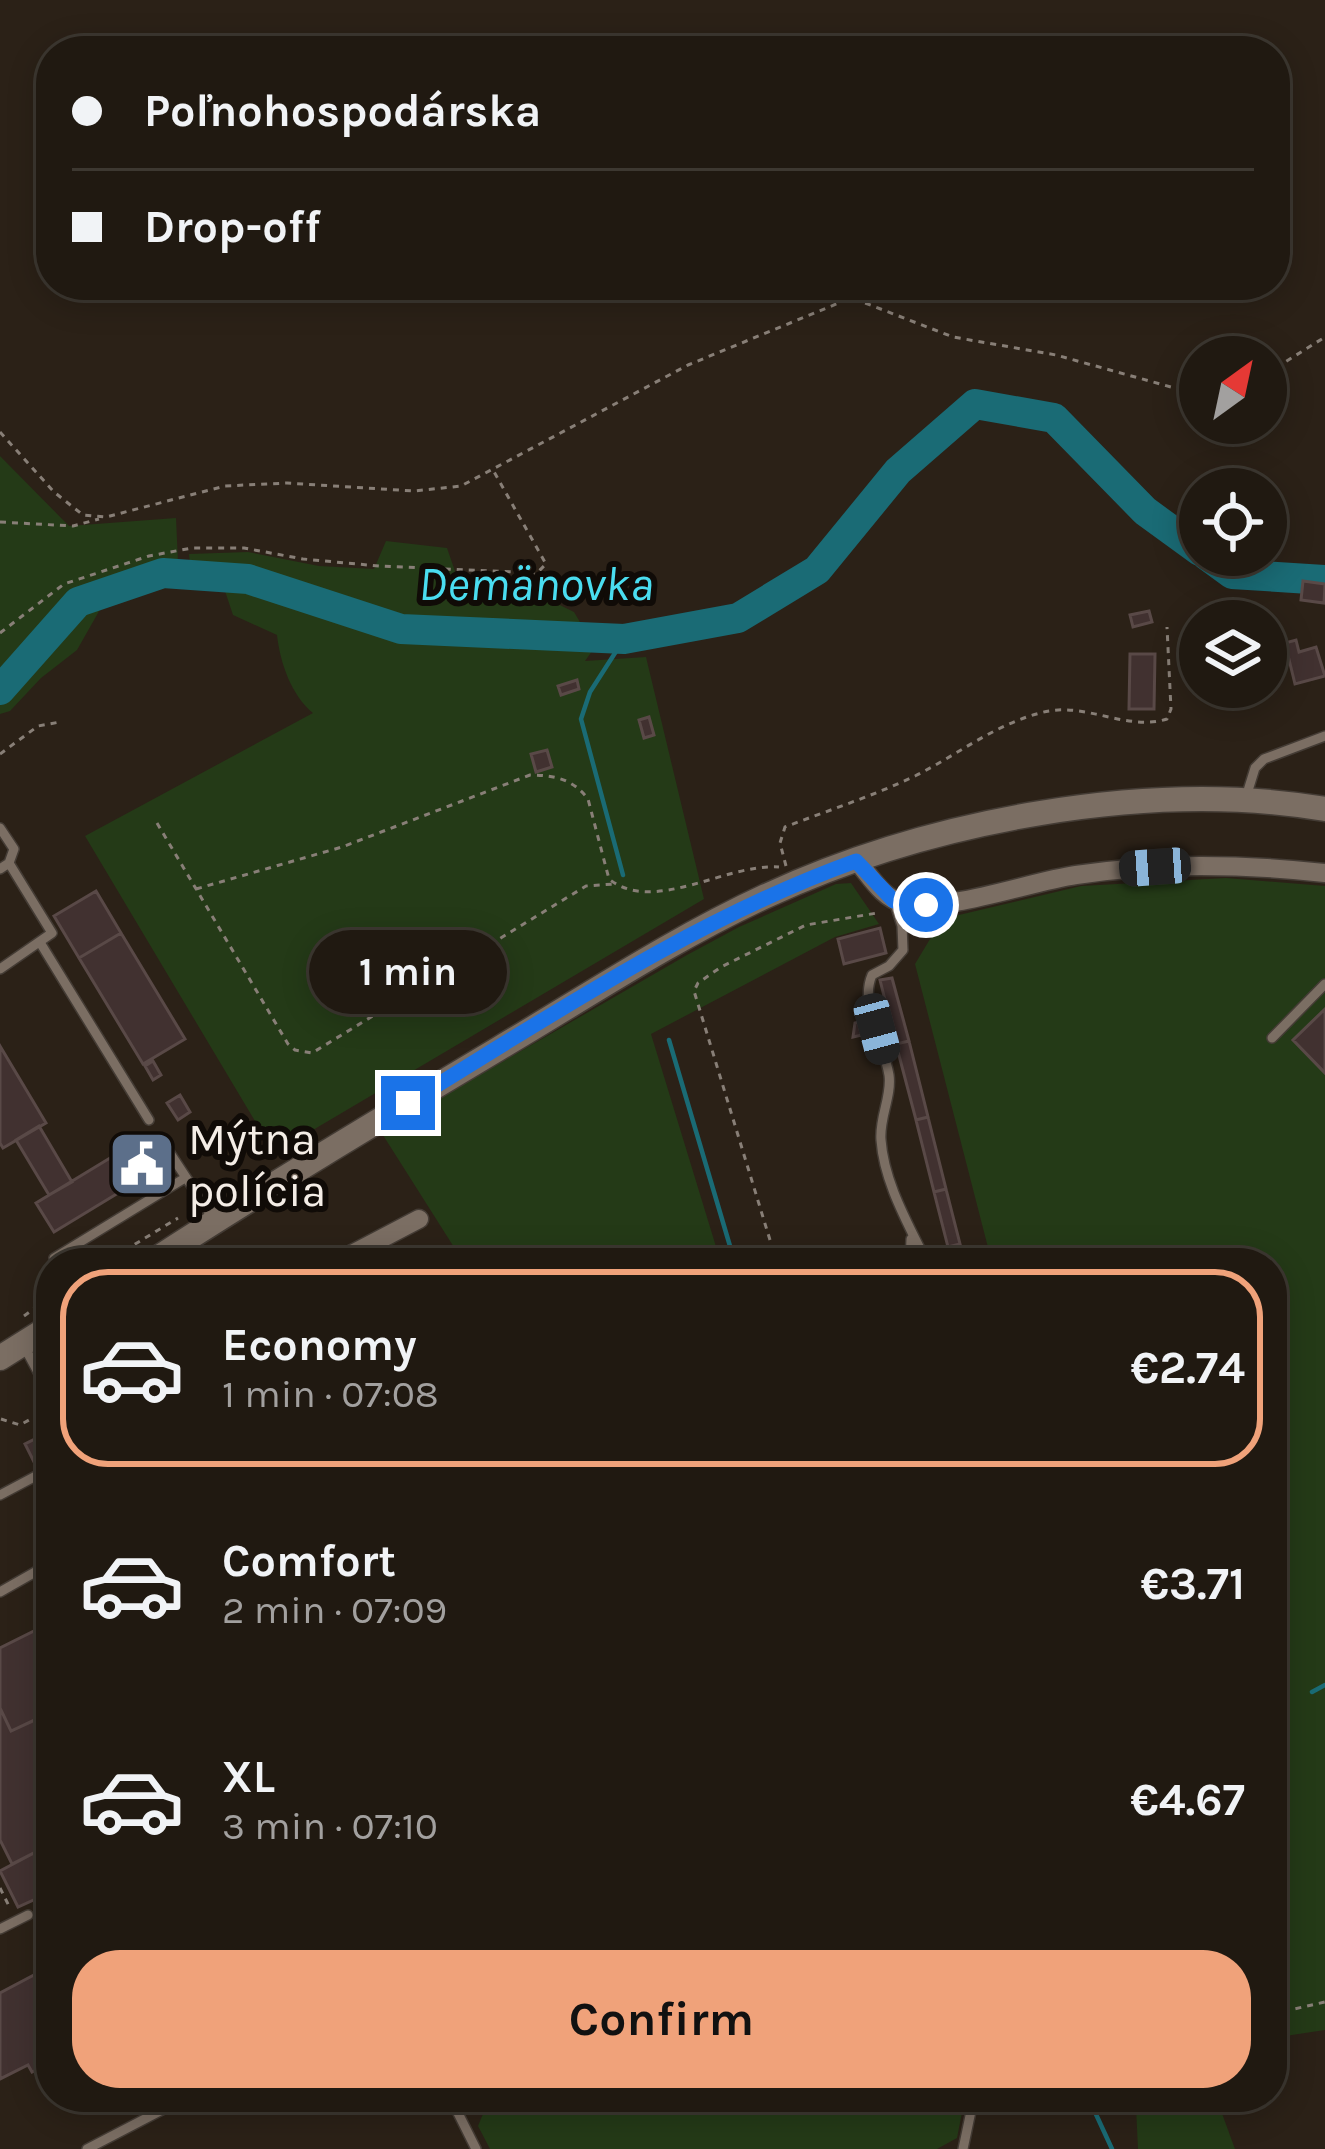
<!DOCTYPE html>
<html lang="en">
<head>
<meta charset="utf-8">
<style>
  :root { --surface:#201911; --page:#2d261f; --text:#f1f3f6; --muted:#a2a09f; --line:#3d3831; --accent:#f0a27a }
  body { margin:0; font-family:Karla,sans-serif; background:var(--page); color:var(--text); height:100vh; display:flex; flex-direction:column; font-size:45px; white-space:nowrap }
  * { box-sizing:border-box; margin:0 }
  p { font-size:39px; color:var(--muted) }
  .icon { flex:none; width:66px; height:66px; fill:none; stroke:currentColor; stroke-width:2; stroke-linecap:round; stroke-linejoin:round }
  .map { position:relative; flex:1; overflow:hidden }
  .details { position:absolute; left:36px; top:1248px; width:1251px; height:864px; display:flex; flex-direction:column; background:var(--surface); border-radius:48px; box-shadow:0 6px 30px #0003,0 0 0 3px var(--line) }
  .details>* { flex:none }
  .hud { position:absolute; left:36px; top:36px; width:1254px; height:264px; border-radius:48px; box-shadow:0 6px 30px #0003,0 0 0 3px var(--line); display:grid; align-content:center; height:264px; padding:0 36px; background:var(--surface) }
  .needle { width:78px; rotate:33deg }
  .controls { position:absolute; left:1179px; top:336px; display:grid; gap:24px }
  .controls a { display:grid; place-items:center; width:108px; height:108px; border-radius:50%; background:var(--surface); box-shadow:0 6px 30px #0003,0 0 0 3px var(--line); font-size:60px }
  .end { position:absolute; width:54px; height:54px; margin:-27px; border:15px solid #1a73e8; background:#fff; box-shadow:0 0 0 6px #fff }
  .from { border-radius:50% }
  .bubble { position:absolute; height:84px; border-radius:42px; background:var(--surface); box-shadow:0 6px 30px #0003,0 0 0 3px var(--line); font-size:39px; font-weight:700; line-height:84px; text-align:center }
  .car { position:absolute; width:36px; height:72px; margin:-36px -18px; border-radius:15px; box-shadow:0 0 9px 3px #0007; background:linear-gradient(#222 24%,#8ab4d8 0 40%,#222 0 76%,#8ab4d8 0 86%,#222 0) }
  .hud b { display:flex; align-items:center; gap:42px; height:114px; font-size:45px }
  .hud b+b { border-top:3px solid var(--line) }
  .hud i { width:30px; height:30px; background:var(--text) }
  ul { padding:21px 0 0; list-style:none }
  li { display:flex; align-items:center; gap:36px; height:198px; margin:0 24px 18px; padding:0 12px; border:6px solid transparent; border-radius:48px }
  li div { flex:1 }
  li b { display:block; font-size:45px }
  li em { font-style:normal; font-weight:700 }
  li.active { border-color:var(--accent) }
  li>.icon { width:108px; height:108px; stroke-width:1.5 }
  .primary-button { display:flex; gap:24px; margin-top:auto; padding:24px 36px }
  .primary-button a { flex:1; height:138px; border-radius:48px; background:var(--accent); color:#111; font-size:48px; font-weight:700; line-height:138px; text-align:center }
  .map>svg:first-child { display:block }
</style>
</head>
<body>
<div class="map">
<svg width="1325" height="2149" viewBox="0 0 1325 2149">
  <rect width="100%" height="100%" fill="#2b2117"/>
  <path fill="#243a17" d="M0 456 69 526 176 518 178 562 82 592 102 606 77 650 41 678 10 711 0 714Z
    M386 541 447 548 457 577 524 576 529 590 574 612 595 647 585 661 646 657 704 899 274 1153 85 836 313 713C291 695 280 662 277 635L233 615 218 570 190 564 189 554 248 552 319 566 374 569Z
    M1226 878 1325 886V2030L1272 2038V1263H992L915 964 942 919 1081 886Z
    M851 883 879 924 835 937 651 1034 721 1263H464L381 1132 687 955 739 927 836 884Z
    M490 2097H965L957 2138 937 2149H490L478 2126Z
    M1130 2097H1216L1235 2149H1138L1136 2107Z"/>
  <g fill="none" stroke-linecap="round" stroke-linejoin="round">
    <path stroke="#1a6b75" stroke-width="4.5" d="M623 875 581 719 590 692 624 639
      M669 1040 735 1263
      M1312 1692 1325 1685
      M1088 2097 1112 2149"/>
    <path stroke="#1a6b75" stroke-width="30" d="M1206 555 1232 574 1325 580
      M0 690 78 602 163 573 248 579 401 629 624 639 738 618 817 570 898 471 975 404 1054 418 1145 511 1200 551"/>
  </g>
  <path fill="#413130" stroke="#594947" stroke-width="3" d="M1303 581 1325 584 1324 603 1301 600Z
    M1149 611 1152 622 1133 627 1130 615Z
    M1296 640 1299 652 1316 647 1325 676 1295 684 1285 643Z
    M1130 654H1155L1154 709H1129Z
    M577 680 579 689 561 695 558 686Z
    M649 717 654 735 644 738 639 720Z
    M547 750 552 767 536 772 531 754Z
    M96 891 121 933 79 958 54 916Z
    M880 928 886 953 844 964 838 939Z
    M121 933 185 1039 143 1064 79 958Z
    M892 978 909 1041 896 1044 880 980Z
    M1325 1009V1073L1293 1040Z
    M867 1020 871 1033 853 1037 855 1023Z
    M909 1041 928 1117 916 1120 896 1044Z
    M0 1046 46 1123 3 1148 0 1143Z
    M153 1061 161 1075 153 1080 145 1066Z
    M180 1095 190 1112 178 1120 167 1103Z
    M928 1117 946 1189 934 1192 916 1120Z
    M39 1126 72 1182 49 1195 16 1140Z
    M143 1138 161 1167 54 1232 36 1203Z
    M946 1189 960 1244 948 1247 934 1192Z
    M960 1244 965 1263H952L948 1247Z
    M51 1431V1466L39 1472 25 1444Z
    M46 1625 51 1635V1712L11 1731 0 1708V1648Z
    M0 1708 11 1731 44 1716 51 1730V1844L12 1864 0 1840Z
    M51 1844V1892L18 1907 0 1871Z
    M51 1966V2063L32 2072 28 2065 0 2079V1993Z"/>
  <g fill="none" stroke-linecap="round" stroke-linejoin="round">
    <g stroke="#443c35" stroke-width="12">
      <path id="lane" d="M1246 797 1255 768 1264 759 1325 736
        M0 828 14 849 9 863
        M0 869 9 863 52 933 0 969
        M894 901 902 926 903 950 889 966 872 975C859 1005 884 1044 889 1075 892 1096 879 1118 881 1140 884 1183 909 1225 927 1263
        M41 944 149 1120
        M1272 1038 1325 984
        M166 1147 212 1217
        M54 1258 185 1178
        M910 1263 911 1239
        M25 1348 51 1396
        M0 1495 51 1468
        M0 1592 51 1563
        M0 1929 28 1915
        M450 2097 476 2149
        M87 2149 187 2097
        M963 2149 974 2097"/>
    </g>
    <g stroke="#443c35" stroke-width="21">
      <path id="street" d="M857 861C870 876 883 899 903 903 947 913 1028 882 1076 875 1159 862 1242 864 1325 873
        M335 1263 419 1219"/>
    </g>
    <g stroke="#443c35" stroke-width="27">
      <path id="secondary" d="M150 1263C264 1189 381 1119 498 1049 586 997 673 939 766 896 928 821 1148 779 1325 809
        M0 1358 51 1326"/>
    </g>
    <path stroke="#887f77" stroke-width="3" stroke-dasharray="6 6" stroke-linecap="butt" d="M1266 374 1325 337
      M0 432 54 492 83 515 106 517 225 486 287 483 414 491 461 486 688 365 846 300 860 301 953 337 1056 355 1171 387H1200
      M0 522 73 526 99 519
      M0 633 64 584 149 556 192 548H244L303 559 379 566 537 573 546 564 493 470
      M0 754 38 726 60 722
      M157 823 288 1044 295 1050 312 1053 586 886 614 884
      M786 866 780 843 785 827C829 810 873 796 915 776 957 755 994 725 1040 713 1084 700 1125 732 1167 719L1171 709 1167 627
      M196 889 342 847 530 775C554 775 573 779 588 799L609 879C654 915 726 863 779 867
      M104 1263 178 1218
      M777 1263 694 991 698 983 721 967 806 925 877 913
      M24 1316 51 1296
      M1 1419 20 1425 49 1409
      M0 1888 10 1908
      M1272 2014 1325 2002"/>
    <use href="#lane" stroke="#7b6e63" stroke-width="9"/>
    <use href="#street" stroke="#7b6e63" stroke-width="18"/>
    <use href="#secondary" stroke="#7b6e63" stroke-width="24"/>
  </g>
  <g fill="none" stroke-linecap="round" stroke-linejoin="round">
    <path stroke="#1a73e8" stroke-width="15" d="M408 1103C552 1015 697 918 856 861L894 901 926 905"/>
  </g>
  <defs>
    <g id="civic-square" transform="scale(3.45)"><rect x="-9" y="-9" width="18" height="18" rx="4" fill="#5c6f8a" stroke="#100b07"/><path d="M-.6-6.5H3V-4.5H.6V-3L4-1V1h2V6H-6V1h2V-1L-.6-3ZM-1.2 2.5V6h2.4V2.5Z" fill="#fff"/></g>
  </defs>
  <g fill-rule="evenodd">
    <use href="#civic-square" x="142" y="1164"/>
  </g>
  <g text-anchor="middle" stroke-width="12" stroke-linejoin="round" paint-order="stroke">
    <g font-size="45" fill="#f4ede6" stroke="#100b07" text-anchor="start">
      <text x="188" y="1154">Mýtna<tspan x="188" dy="52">polícia</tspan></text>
    </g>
    <g font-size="48" font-style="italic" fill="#4addf0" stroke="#100b07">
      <text x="536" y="600">Demänovka</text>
    </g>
  </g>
</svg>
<div class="controls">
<a><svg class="needle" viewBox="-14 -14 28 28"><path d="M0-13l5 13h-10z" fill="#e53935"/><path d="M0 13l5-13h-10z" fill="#a2a09f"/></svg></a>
<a><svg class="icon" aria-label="locate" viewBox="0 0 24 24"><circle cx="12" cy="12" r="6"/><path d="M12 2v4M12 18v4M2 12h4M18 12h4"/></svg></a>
<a><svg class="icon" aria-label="layers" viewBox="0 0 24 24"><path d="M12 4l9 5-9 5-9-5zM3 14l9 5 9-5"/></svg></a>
</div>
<i class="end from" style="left:926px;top:905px"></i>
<i class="end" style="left:408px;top:1103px"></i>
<div class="bubble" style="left:309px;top:930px;width:198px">1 min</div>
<i class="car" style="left:1155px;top:867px;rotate:266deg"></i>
<i class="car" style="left:877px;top:1029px;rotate:165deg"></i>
<div class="hud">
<b><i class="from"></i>Poľnohospodárska</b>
<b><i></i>Drop-off</b>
</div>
<section class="details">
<ul>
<li class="active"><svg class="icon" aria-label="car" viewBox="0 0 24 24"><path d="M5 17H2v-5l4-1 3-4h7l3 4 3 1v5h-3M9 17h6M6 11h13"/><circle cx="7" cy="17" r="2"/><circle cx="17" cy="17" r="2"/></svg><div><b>Economy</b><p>1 min · 07:08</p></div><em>€2.74</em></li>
<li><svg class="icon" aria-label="car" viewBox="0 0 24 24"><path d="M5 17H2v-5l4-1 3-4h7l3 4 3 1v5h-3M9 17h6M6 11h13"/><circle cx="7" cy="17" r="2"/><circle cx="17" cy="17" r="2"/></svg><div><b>Comfort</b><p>2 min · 07:09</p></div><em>€3.71</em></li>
<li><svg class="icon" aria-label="car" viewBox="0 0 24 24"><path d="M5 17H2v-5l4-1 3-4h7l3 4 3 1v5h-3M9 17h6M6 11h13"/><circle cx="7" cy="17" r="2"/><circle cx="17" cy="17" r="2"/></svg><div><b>XL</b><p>3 min · 07:10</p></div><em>€4.67</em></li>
</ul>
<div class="primary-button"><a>Confirm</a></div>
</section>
</div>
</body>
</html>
